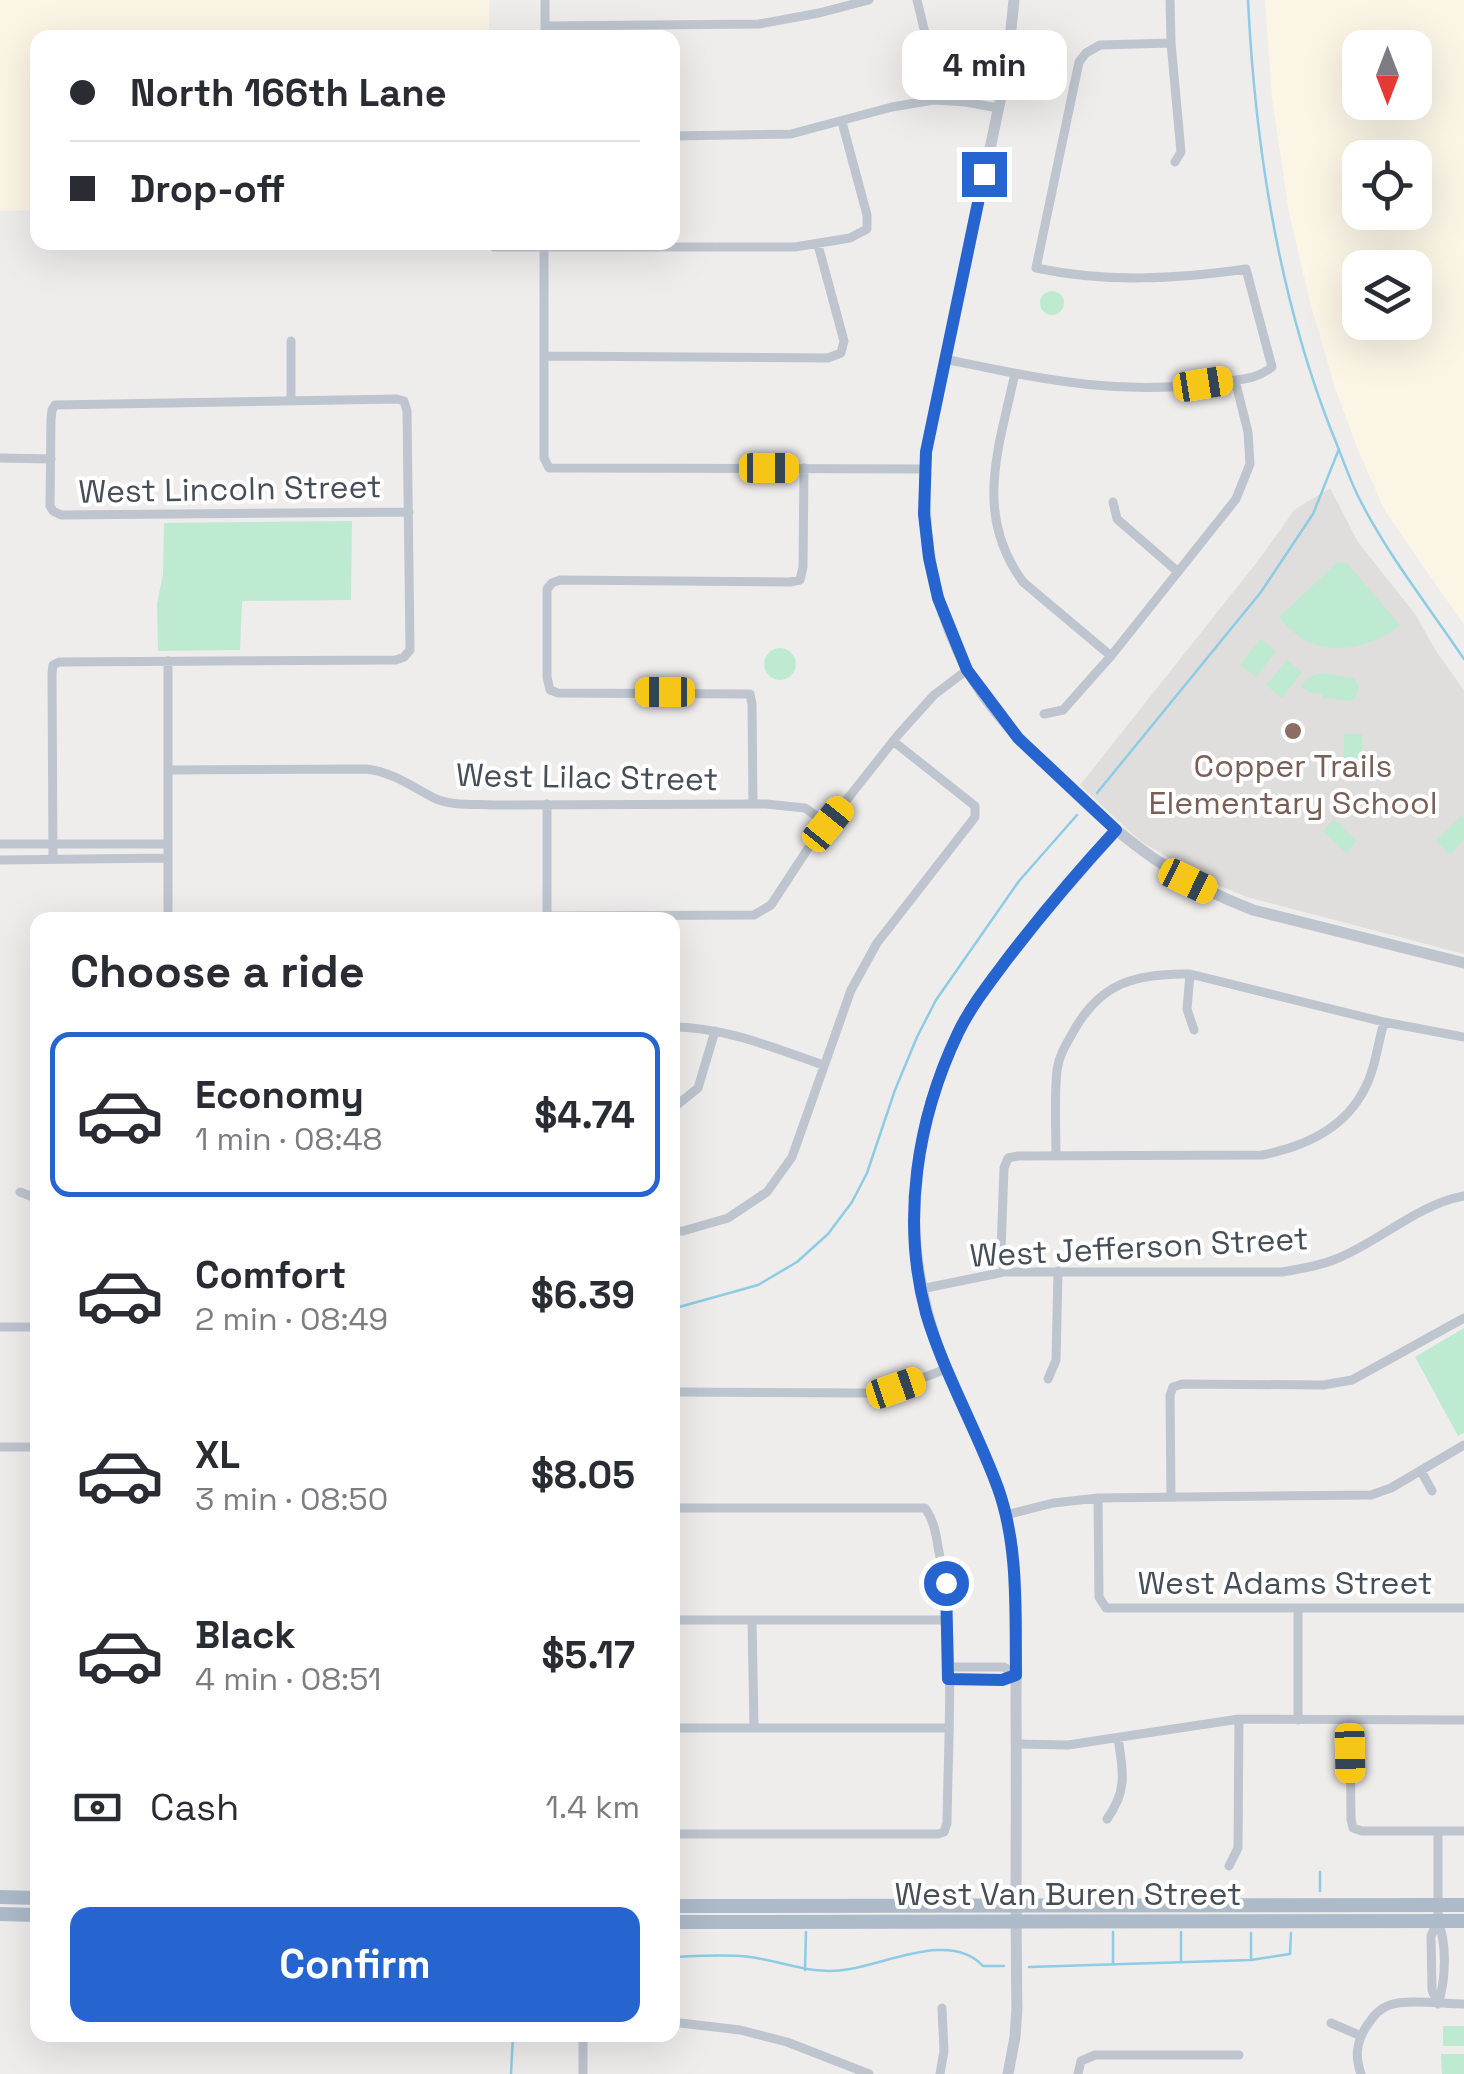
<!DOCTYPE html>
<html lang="en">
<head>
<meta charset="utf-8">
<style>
  :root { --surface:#fff; --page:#f2f2f3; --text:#2b2b33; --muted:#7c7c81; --line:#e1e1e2; --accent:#2664cf }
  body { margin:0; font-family:"Space Grotesk",sans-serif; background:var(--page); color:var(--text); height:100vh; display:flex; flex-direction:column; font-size:38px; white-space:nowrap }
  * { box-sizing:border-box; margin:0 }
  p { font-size:32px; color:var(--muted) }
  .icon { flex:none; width:55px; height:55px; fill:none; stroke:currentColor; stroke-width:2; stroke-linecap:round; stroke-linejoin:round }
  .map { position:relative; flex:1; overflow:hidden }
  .drawer { position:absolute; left:30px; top:912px; width:650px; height:1130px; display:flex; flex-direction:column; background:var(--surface); border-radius:20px; box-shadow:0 10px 40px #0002 }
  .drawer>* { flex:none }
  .guide { position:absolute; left:30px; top:30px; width:650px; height:220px; border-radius:20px; box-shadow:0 10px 40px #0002; display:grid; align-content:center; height:220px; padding:0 40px; background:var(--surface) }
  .needle { width:65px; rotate:180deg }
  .tools { position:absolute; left:1342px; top:30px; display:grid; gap:20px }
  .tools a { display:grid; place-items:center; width:90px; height:90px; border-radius:20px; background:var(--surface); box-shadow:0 10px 40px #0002; font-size:50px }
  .end { position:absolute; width:45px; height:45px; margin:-22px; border:12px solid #2664cf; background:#fff; box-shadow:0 0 0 5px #fff }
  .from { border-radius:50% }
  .bubble { position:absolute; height:70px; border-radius:20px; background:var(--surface); box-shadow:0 10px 40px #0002; font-size:32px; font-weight:600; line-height:70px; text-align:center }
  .car { position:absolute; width:30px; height:60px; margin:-30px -15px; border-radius:12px; box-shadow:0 0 8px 2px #0007; background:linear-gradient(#f5c518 24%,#345 0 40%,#f5c518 0 76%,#345 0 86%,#f5c518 0) }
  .guide b { display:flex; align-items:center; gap:35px; height:95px; font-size:38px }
  .guide b+b { border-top:2px solid var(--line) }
  .guide i { width:25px; height:25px; background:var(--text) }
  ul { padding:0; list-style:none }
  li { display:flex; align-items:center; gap:30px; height:165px; margin:0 20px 15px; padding:0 20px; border:5px solid transparent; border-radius:20px }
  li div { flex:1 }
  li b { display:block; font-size:38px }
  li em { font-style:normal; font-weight:600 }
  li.current { border-color:var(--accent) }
  li>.icon { width:90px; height:90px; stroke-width:1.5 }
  h2 { padding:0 40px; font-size:45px; line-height:120px }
  .pay { display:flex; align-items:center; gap:25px; height:110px; padding:0 40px; font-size:38px }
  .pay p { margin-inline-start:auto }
  .action { display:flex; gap:20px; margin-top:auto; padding:20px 40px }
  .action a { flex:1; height:115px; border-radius:20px; background:var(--accent); color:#fff; font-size:40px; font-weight:600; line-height:115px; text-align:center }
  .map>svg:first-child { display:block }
</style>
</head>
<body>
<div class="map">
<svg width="1464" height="2074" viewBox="0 0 1464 2074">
  <rect width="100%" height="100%" fill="#efecec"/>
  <path fill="#faf5e5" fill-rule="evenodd" d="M0 0H489V37L38 38 37 210 0 211Z
    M1265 0H1464V625L1385 511 1358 450 1335 388 1310 302 1289 213 1272 98ZM1360 48H1415V102H1360ZM1360 158H1415V212H1360ZM1360 268H1415V322H1360Z"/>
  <path fill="#e0dddd" d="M1330 488 1358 542 1415 614 1436 651 1464 690V954L1247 897 1210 882 1140 841 1080 785 1261 557 1294 510Z"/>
  <path fill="#bdead1" d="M1040 303a12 12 0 1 1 24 0a12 12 0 1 1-24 0Z
    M352 521 351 600 242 601 240 650 158 651 157 604 163 574 164 523Z
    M1338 562 1347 563 1400 625C1371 648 1328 659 1296 634 1290 630 1284 623 1279 617Z
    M1261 639 1276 651 1256 677 1240 665Z
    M764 664a16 16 0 1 1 32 0a16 16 0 1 1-32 0Z
    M1287 660 1302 672 1282 698 1266 685Z
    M1322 673 1354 678 1359 687 1355 698 1349 701 1330 698 1323 699 1322 694 1309 692 1301 686 1309 677Z
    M1344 734H1362V764H1344Z
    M1461 816 1464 819V840L1450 855 1436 841Z
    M1334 819 1357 841 1346 853 1323 831Z
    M1464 1328V1433L1458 1436 1415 1357Z
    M1443 2026H1464V2046H1443Z
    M1441 2054H1464V2074H1442Z"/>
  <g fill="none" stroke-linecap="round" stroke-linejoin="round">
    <path stroke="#8dcce4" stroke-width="2.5" d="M1248 0C1255 145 1278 294 1331 430 1340 451 1347 473 1357 494 1386 553 1427 604 1464 659
      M1097 793 1261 592 1313 514 1339 449
      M672 1309 758 1285 797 1262 828 1234 852 1202 867 1173 895 1090 917 1037 936 1000 1019 881 1077 815
      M1320 1872V1891
      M1113 1932V1964
      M1251 1933V1960
      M672 1957C698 1956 725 1954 750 1957 787 1962 811 1976 850 1969 888 1963 952 1931 983 1966H1004
      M1181 1961V1932
      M1029 1967 1251 1960 1290 1954 1291 1933
      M805 1970 806 1932
      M511 2074 513 2035"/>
    <path stroke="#bec5ce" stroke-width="9" d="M545 0V38
      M917 0 925 33 934 100
      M1170 0 1171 43 1181 152 1175 162
      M545 26 759 24 819 13 869 0
      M672 136 791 134 892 107 934 100 966 102 998 108
      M494 247H795L850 238 867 229V215L842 122
      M544 247V458L549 468 925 469
      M291 341V400
      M546 356 828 358 841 353 844 341 818 245
      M944 359C1042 379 1119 397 1221 382 1242 379 1255 380 1272 367L1246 269C1175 279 1107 283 1036 268L1079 62 1086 53 1100 45 1171 43
      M1015 373C999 448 973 514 1023 582L1111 656
      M0 458 51 459
      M1113 502 1117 519 1177 571
      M1044 714 1063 710 1111 656 1236 499 1250 464 1248 432 1235 380
      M168 770 366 769C392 772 411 786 434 798 450 806 474 804 492 805L766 804 805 808 828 824
      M547 804V920
      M753 804 752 704 750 694 558 693 550 690 547 677V589L552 583 560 580 790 582 800 580 803 567 804 468
      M0 844H168
      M53 859 52 674 53 665 59 662 396 660 404 657 410 650 407 411 404 401 397 399 55 405 52 410 51 419 50 506 53 511 61 515 409 512
      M0 860 167 858
      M547 916 754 915 771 905 807 850 898 735 934 695 967 670
      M168 920V661
      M1190 974 1187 1009 1194 1030
      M672 1027C725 1027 774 1048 823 1065
      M677 1105 698 1088 715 1031
      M1056 1156C1056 1128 1054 1098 1057 1070 1059 1056 1065 1046 1072 1034 1099 983 1135 973 1190 974L1384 1022 1464 1037
      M20 1192 38 1199
      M672 1231H683L728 1218 767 1192 792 1157 851 990 877 943 975 817V806L893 741
      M1004 1272 1001 1251 1004 1168 1008 1158 1018 1156 1262 1155C1303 1147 1344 1129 1364 1090 1375 1070 1378 1043 1384 1022
      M921 1289 1004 1272H1282C1301 1269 1319 1266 1336 1259 1381 1241 1416 1205 1464 1196
      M0 1327H38
      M1048 1379 1056 1360 1058 1271
      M672 1392 866 1393 896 1388 946 1369
      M0 1447H38
      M1421 1471 1432 1491
      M1171 1497 1170 1395 1173 1387 1182 1384 1323 1385 1352 1380 1464 1318
      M1098 1498 1099 1597 1106 1608H1464
      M672 1508H925C935 1522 936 1536 939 1552 956 1635 948 1738 947 1823L944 1832 938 1834H672
      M1006 1515 1053 1503 1098 1498 1371 1495 1391 1488 1464 1445
      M1298 1608V1720
      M672 1620H947
      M752 1620 754 1728
      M948 1667H1004L1016 1675
      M948 1679 1002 1680 1016 1675
      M1350 1720 1351 1819 1353 1828 1362 1831H1464
      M672 1728H948
      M1017 1744 1068 1745 1239 1719 1464 1720
      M1107 1819C1128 1790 1123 1771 1118 1738
      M1229 1866 1238 1848 1239 1719
      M1438 2004C1446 1980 1447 1944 1438 1921V1831
      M1438 2004 1432 1990 1431 1936 1438 1921
      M672 2022 740 2030 787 2042 869 2074
      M1331 2023 1361 2036
      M583 2074V2035
      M940 2074 944 2051 942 2008
      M1078 2074 1081 2061 1095 2055H1239
      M1361 2074C1355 2057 1356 2043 1366 2027 1372 2018 1378 2009 1390 2005 1408 1999 1443 2004 1464 2004"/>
    <path stroke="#bec5ce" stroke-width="11" d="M1014 0 1007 68 926 452C921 527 930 600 966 667 990 714 1032 752 1070 788 1128 844 1177 881 1253 910L1464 963
      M1008 2074 1015 2037 1017 2008C1015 1907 1017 1806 1016 1705 1016 1653 1019 1598 1012 1546 1002 1474 959 1410 936 1341 901 1235 909 1134 958 1033 971 1006 990 982 1008 958 1042 914 1079 872 1116 831"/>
    <path stroke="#adbac9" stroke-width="14" d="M0 1897 38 1898
      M672 1906 1464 1905
      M0 1914 38 1915
      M672 1922 1464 1921"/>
  </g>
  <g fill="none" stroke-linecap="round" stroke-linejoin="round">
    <path stroke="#2664cf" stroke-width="12" d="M946 1583 948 1679 1002 1680 1016 1675C1015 1612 1019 1547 998 1488 976 1428 944 1374 926 1313 901 1220 917 1119 958 1033 971 1006 990 982 1008 958 1042 914 1078 871 1116 830L1018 738 967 670 938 598 929 558 924 514 926 452 984 174"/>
  </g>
  <circle fill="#8d6e63" stroke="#fff" stroke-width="4" cx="1293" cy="731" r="10"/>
  <g text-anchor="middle" stroke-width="8" stroke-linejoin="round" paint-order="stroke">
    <g font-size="32" fill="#464e58" stroke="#fff">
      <text transform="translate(230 489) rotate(-1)" y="11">West Lincoln Street</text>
      <text transform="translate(587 777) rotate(1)" y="11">West Lilac Street</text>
      <text transform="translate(1139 1247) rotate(-3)" y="11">West Jefferson Street</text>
      <text x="1285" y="1594">West Adams Street</text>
      <text x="1068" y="1905">West Van Buren Street</text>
    </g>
    <g font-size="32" fill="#785e54" stroke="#fff">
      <text x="1293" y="777">Copper Trails<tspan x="1293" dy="37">Elementary School</tspan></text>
    </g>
  </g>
</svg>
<div class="tools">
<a><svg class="needle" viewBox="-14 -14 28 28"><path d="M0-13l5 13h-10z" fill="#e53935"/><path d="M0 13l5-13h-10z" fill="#7c7c81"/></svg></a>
<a><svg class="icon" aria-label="locate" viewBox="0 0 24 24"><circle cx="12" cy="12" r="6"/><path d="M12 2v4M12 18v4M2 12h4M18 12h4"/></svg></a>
<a><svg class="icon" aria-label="layers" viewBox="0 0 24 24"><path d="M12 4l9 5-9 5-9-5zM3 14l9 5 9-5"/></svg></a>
</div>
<i class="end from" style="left:946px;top:1583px"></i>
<i class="end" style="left:984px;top:174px"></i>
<div class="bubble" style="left:902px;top:30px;width:165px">4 min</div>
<i class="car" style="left:1203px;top:384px;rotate:81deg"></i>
<i class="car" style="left:769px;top:468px;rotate:90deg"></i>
<i class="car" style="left:665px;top:692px;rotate:270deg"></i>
<i class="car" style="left:828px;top:824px;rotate:39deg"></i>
<i class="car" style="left:1188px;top:881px;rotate:116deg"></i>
<i class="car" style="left:896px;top:1388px;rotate:71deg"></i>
<i class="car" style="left:1350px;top:1753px;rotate:179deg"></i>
<div class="guide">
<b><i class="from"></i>North 166th Lane</b>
<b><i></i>Drop-off</b>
</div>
<section class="drawer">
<h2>Choose a ride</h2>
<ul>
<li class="current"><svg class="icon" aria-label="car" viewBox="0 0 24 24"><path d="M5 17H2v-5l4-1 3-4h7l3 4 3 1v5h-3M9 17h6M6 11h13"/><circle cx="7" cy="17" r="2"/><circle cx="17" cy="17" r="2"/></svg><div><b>Economy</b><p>1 min · 08:48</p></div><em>$4.74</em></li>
<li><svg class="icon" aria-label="car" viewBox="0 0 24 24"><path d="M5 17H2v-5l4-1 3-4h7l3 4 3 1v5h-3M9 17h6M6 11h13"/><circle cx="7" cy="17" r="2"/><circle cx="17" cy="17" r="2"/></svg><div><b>Comfort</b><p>2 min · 08:49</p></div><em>$6.39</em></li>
<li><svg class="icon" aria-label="car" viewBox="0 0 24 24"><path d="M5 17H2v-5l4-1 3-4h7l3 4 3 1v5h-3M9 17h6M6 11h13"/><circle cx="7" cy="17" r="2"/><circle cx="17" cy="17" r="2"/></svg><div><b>XL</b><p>3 min · 08:50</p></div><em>$8.05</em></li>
<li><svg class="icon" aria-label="car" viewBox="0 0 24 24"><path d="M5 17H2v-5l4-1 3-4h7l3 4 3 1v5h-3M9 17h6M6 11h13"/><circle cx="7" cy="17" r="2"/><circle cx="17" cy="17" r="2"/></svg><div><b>Black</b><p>4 min · 08:51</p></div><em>$5.17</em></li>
</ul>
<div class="pay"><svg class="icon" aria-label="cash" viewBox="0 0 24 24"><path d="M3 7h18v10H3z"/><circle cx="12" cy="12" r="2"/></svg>Cash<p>1.4 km</p></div>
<div class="action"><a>Confirm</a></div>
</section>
</div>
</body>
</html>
